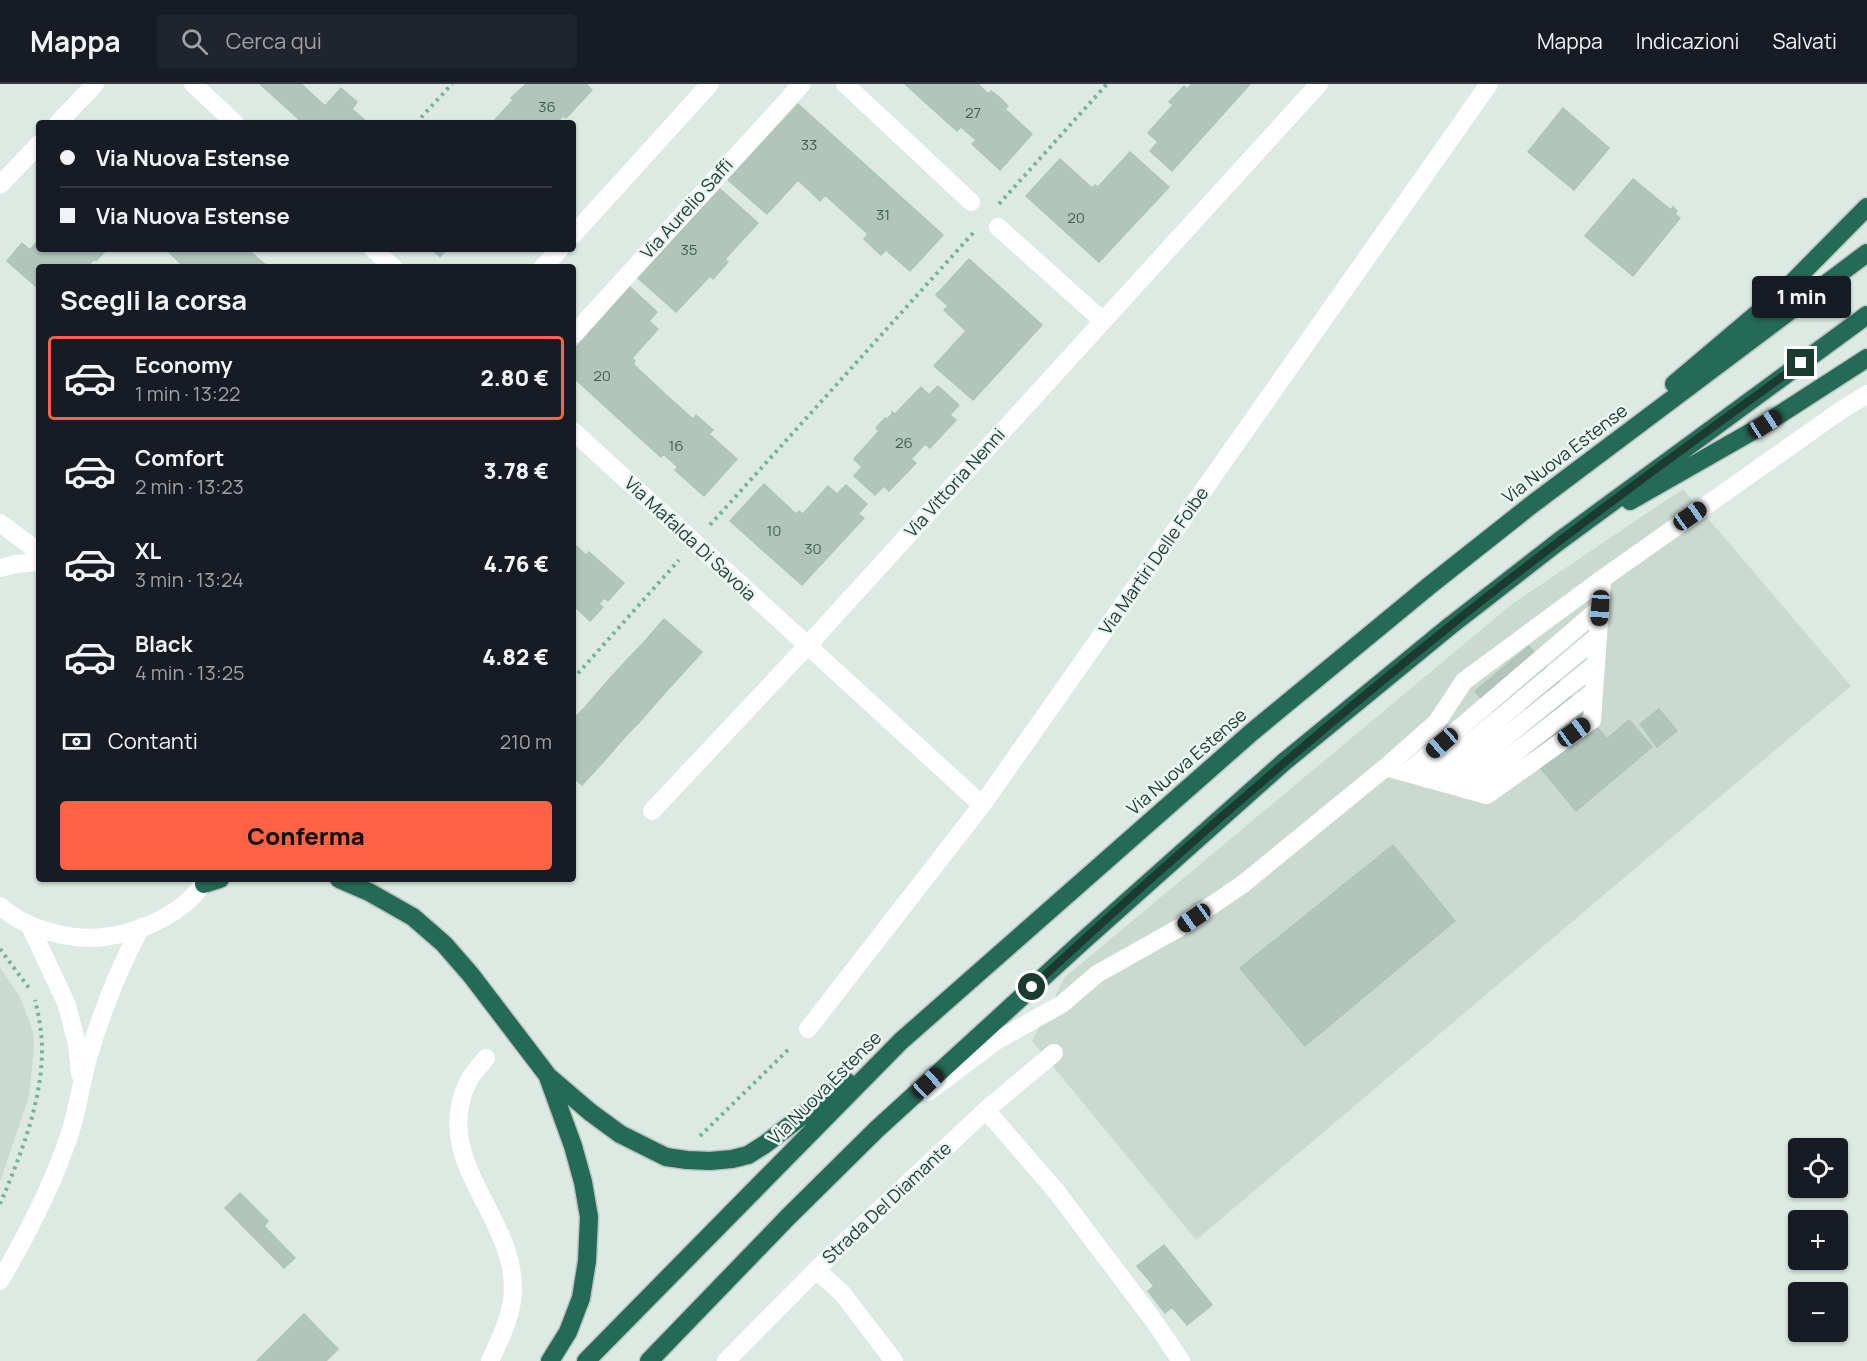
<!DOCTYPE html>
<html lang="it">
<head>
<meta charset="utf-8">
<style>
  :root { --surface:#171b24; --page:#20242c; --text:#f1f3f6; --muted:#9ea1a6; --line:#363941; --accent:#ff6345 }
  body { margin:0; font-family:Manrope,sans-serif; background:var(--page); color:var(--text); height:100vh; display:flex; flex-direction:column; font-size:22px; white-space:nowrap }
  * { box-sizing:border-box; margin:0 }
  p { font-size:20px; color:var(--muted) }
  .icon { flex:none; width:33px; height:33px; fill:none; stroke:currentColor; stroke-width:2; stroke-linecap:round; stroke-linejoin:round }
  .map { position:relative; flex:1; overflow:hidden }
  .details { position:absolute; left:36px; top:180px; width:540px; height:618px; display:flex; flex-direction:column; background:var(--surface); border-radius:6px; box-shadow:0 2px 4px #0004 }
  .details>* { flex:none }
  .guide { position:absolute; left:36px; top:36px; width:540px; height:132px; border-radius:6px; box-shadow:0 2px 4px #0004; display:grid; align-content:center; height:132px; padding:0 24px; background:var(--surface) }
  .fabs { position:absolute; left:1788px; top:1054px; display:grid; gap:12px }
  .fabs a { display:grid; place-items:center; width:60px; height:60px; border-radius:6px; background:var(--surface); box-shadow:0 2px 4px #0004; font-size:30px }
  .end { position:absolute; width:27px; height:27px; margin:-14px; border:8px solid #1c3b30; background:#fff; box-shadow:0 0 0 3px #fff }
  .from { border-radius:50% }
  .bubble { position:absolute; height:42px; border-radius:6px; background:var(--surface); box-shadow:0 2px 4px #0004; font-size:20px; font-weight:800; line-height:42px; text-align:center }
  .car { position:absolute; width:18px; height:36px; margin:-18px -9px; border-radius:8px; box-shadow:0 0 4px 2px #0007; background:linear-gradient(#222 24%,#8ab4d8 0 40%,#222 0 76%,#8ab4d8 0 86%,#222 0) }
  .guide b { display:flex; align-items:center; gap:21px; height:57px; font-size:22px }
  .guide b+b { border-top:2px solid var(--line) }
  .guide i { width:15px; height:15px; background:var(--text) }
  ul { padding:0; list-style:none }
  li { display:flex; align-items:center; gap:18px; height:84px; margin:0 12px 9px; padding:0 12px; border:3px solid transparent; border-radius:6px }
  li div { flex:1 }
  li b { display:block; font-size:22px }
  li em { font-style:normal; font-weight:800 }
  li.active { border-color:var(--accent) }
  li>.icon { width:54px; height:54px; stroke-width:1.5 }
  h2 { padding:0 24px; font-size:27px; line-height:72px }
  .pay { display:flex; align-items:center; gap:15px; height:66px; padding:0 24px; font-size:22px }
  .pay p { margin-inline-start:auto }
  .action { display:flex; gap:12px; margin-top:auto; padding:12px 24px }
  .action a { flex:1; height:69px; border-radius:6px; background:var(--accent); color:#111; font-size:24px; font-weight:800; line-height:69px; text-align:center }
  header { display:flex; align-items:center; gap:36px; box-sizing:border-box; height:84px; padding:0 30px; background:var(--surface); border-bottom:2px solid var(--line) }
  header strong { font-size:28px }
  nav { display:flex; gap:33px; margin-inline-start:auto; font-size:21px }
  .search { width:420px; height:54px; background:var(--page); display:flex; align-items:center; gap:15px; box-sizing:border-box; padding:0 21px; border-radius:6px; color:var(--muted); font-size:22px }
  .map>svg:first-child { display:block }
</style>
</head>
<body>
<header>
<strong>Mappa</strong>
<div class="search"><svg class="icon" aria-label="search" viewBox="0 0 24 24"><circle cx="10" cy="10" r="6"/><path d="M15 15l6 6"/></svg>Cerca qui</div>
<nav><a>Mappa</a><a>Indicazioni</a><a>Salvati</a></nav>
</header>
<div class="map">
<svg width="1867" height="1277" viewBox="0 0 1867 1277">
  <rect width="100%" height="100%" fill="#dceae3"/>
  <path fill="#cadad1" d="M1683 405 1851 602 1196 1156 1032 957 1065 893 1512 520Z
    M0 883 20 913 33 947 34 963 29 1012 0 1098Z"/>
  <path fill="#b1c5bb" stroke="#aec5b9" stroke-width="1.5" d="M260 0H301L325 22 341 4 357 18 352 25 368 39H303Z
    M526 0H586L592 6 566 34 563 32 556 39H492L513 16 511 14Z
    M905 0H978L988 10 991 7 998 12 1008 22 1005 25 1032 50 1000 86 972 60 976 56 961 43 957 47Z
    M1192 0H1250L1172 87 1150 67 1158 58 1148 49 1173 21 1169 18 1184 2 1187 5Z
    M798 20 943 151 910 187 886 166 881 171 864 155 868 150 825 111 820 117 798 96 767 130 728 96Z
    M1563 24 1609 64 1574 106 1528 68Z
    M1130 68 1169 103 1099 178 1026 112 1060 75 1092 104 1095 101 1098 103Z
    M1633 95 1671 126 1673 123 1677 127 1675 130 1680 134 1633 192 1585 152Z
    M720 105 758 139 725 175 728 178 713 195 710 192 676 228 638 194Z
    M39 155V165H107L96 177 94 175 87 183H39V205L7 177 22 159 30 166Z
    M166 165H247L268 183H184Z
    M432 165H447L440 173Z
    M969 175 1042 241 973 316 934 282 966 247 944 226 948 222 936 211Z
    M630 203 657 228 649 237 658 245 632 274 635 277 633 280 665 310 632 347 573 293V267Z
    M938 302 959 321 950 331 956 336 930 364 925 360 911 375 916 379 889 407 884 402 875 411 854 392 862 383 854 375 879 347 876 344 885 334 887 335 892 330V328L895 330 921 303 929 311Z
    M665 310 693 335 696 331 713 346 709 350 737 375 704 412 675 386 678 383 663 370 661 373 632 347Z
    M764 400 796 430 799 427 803 430 828 402 837 410 846 401 867 420 858 430 864 434 802 501 730 437Z
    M573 459 586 471 589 468 624 499 608 517 604 514 599 520 603 523 590 537 573 521Z
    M664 535 702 568 682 590 645 557Z
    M645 557 682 590 662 612 625 578Z
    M1529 562 1607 655 1554 700 1475 607Z
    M625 578 662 612 643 634 605 600Z
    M605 600 643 634 623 655 586 622Z
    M586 622 623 655 604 677 573 649V636Z
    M1659 625 1677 647 1657 663 1640 640Z
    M1629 636 1652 663 1576 727 1554 700Z
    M573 649 604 677 582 701 573 693Z
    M1393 761 1455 837 1305 962 1240 884Z
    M240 1109 268 1137 264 1142 295 1174 284 1184 225 1124Z
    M1164 1161 1212 1221 1187 1241 1172 1223 1165 1229 1148 1207 1154 1202 1137 1182Z
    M304 1230 338 1265 326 1277H257Z"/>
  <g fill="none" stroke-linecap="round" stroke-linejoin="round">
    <g stroke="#bbc4c1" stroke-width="21">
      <path id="highway" d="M1674 300 1785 206 1867 123
        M1630 417 1765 340 1867 274
        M339 795 369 808 413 833 444 860 471 891 548 992 590 1028 620 1050 666 1073 687 1076 710 1077 732 1075 748 1071 764 1061 847 998
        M204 800 220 795
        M548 993 573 1062 583 1098 589 1133 587 1177 581 1214 568 1248 550 1277
        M586 1277 901 957 1252 648 1429 502 1530 422 1867 169
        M649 1277 788 1133 876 1046 1084 856 1284 678 1450 542 1558 458 1867 231"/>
    </g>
    <path stroke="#78b29b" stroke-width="4" stroke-dasharray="3 4.5" stroke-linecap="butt" d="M416 39 452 0
      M999 120 1107 0
      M710 441 974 148
      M573 595 679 476
      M0 865 29 904
      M700 1052 791 963
      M0 1120C20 1073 42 1018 42 966 42 949 39 932 35 916"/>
    <path stroke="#fff" stroke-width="18" d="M193 0 235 39
      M845 0 971 118
      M58 39 95 0
      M0 101 39 60
      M998 143 1103 237
      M573 151 710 0
      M373 165 393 183
      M543 183 560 165
      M573 251 802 0
      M573 347 982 721
      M0 439 39 468
      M0 484 16 480 39 478
      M1386 683 1487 711 1592 636 1602 495
      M1407 689 1600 524
      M1427 695 1598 552
      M1447 700 1596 580
      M1467 706 1593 608
      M652 727 807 562 1319 0
      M0 822C25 845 71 857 104 853 141 849 187 828 206 795
      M30 842 67 921 77 960 80 990
      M808 945 982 721 1489 0
      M486 974C480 982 471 990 467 1000 430 1081 523 1137 512 1217 509 1238 499 1257 490 1277
      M928 1008 996 957 1062 920 1097 890 1177 845 1243 800 1386 683 1437 638 1464 597 1602 495 1840 327 1867 310
      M986 1026 1056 1107 1154 1237 1181 1277
      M816 1186 842 1209 894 1277
      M0 1197C27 1151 53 1101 70 1049 78 1025 81 999 88 974 101 930 119 884 141 843
      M726 1277 832 1170 986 1026 1054 969"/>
    <use href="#highway" stroke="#256a56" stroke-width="18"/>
  </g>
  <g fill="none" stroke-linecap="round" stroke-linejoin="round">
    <path stroke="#1c3b30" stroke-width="8" d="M1032 903C1167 778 1306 657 1450 542 1564 451 1683 365 1801 279"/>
  </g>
  <g text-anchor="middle" stroke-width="5" stroke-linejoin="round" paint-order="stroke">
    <g font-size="15" fill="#415e53">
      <text x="547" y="28">36</text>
      <text x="973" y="34">27</text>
      <text x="809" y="66">33</text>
      <text x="883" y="136">31</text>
      <text x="1076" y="139">20</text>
      <text x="689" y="171">35</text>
      <text x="602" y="297">20</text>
      <text x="904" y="364">26</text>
      <text x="676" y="367">16</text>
      <text x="774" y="452">10</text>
      <text x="813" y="470">30</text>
    </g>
    <g font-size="18" fill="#1c3b30" stroke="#ecf7f1">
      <text transform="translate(687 125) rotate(-48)" y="6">Via Aurelio Saffi</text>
      <text transform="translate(1565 370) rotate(-37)" y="6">Via Nuova Estense</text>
      <text transform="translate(955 399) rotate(-48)" y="6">Via Vittoria Nenni</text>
      <text transform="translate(690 455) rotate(43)" y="6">Via Mafalda Di Savoia</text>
      <text transform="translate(1154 477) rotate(-55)" y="6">Via Martiri Delle Foibe</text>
      <text transform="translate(1187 678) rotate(-41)" y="6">Via Nuova Estense</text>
      <text transform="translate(825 1004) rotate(-45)" y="6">Via Nuova Estense</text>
      <text transform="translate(887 1119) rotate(-43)" y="6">Strada Del Diamante</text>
    </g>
  </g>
</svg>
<div class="fabs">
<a><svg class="icon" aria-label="locate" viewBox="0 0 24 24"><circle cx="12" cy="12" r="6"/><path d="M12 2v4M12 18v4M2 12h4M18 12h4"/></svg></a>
<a>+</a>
<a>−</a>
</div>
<i class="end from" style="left:1032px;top:903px"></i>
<i class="end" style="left:1801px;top:279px"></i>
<div class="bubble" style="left:1752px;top:192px;width:99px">1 min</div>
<i class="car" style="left:1765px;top:340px;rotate:57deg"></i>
<i class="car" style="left:1690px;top:432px;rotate:55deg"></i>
<i class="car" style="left:1600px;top:524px;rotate:184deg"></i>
<i class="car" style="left:1574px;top:648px;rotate:54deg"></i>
<i class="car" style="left:1442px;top:659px;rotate:229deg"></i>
<i class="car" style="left:1194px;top:834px;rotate:235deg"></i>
<i class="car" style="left:928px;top:999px;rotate:47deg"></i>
<div class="guide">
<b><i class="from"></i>Via Nuova Estense</b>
<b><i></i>Via Nuova Estense</b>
</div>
<section class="details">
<h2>Scegli la corsa</h2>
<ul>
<li class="active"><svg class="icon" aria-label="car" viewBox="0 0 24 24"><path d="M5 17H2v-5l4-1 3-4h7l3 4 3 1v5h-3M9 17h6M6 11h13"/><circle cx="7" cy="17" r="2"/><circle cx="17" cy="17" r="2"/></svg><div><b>Economy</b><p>1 min · 13:22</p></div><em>2.80 €</em></li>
<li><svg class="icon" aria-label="car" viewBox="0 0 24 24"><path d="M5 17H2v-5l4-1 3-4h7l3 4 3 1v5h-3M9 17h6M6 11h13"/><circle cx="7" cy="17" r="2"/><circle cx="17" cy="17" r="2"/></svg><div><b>Comfort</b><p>2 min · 13:23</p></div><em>3.78 €</em></li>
<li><svg class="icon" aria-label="car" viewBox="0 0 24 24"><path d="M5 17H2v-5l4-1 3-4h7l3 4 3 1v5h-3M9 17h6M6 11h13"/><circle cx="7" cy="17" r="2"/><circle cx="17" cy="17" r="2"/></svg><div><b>XL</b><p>3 min · 13:24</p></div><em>4.76 €</em></li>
<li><svg class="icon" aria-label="car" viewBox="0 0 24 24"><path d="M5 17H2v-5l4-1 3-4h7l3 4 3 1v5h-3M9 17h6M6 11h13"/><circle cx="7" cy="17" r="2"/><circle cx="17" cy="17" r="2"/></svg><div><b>Black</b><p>4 min · 13:25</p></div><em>4.82 €</em></li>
</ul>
<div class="pay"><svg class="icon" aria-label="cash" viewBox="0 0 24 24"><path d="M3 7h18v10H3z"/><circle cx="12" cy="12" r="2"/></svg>Contanti<p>210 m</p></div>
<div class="action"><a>Conferma</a></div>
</section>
</div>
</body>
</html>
